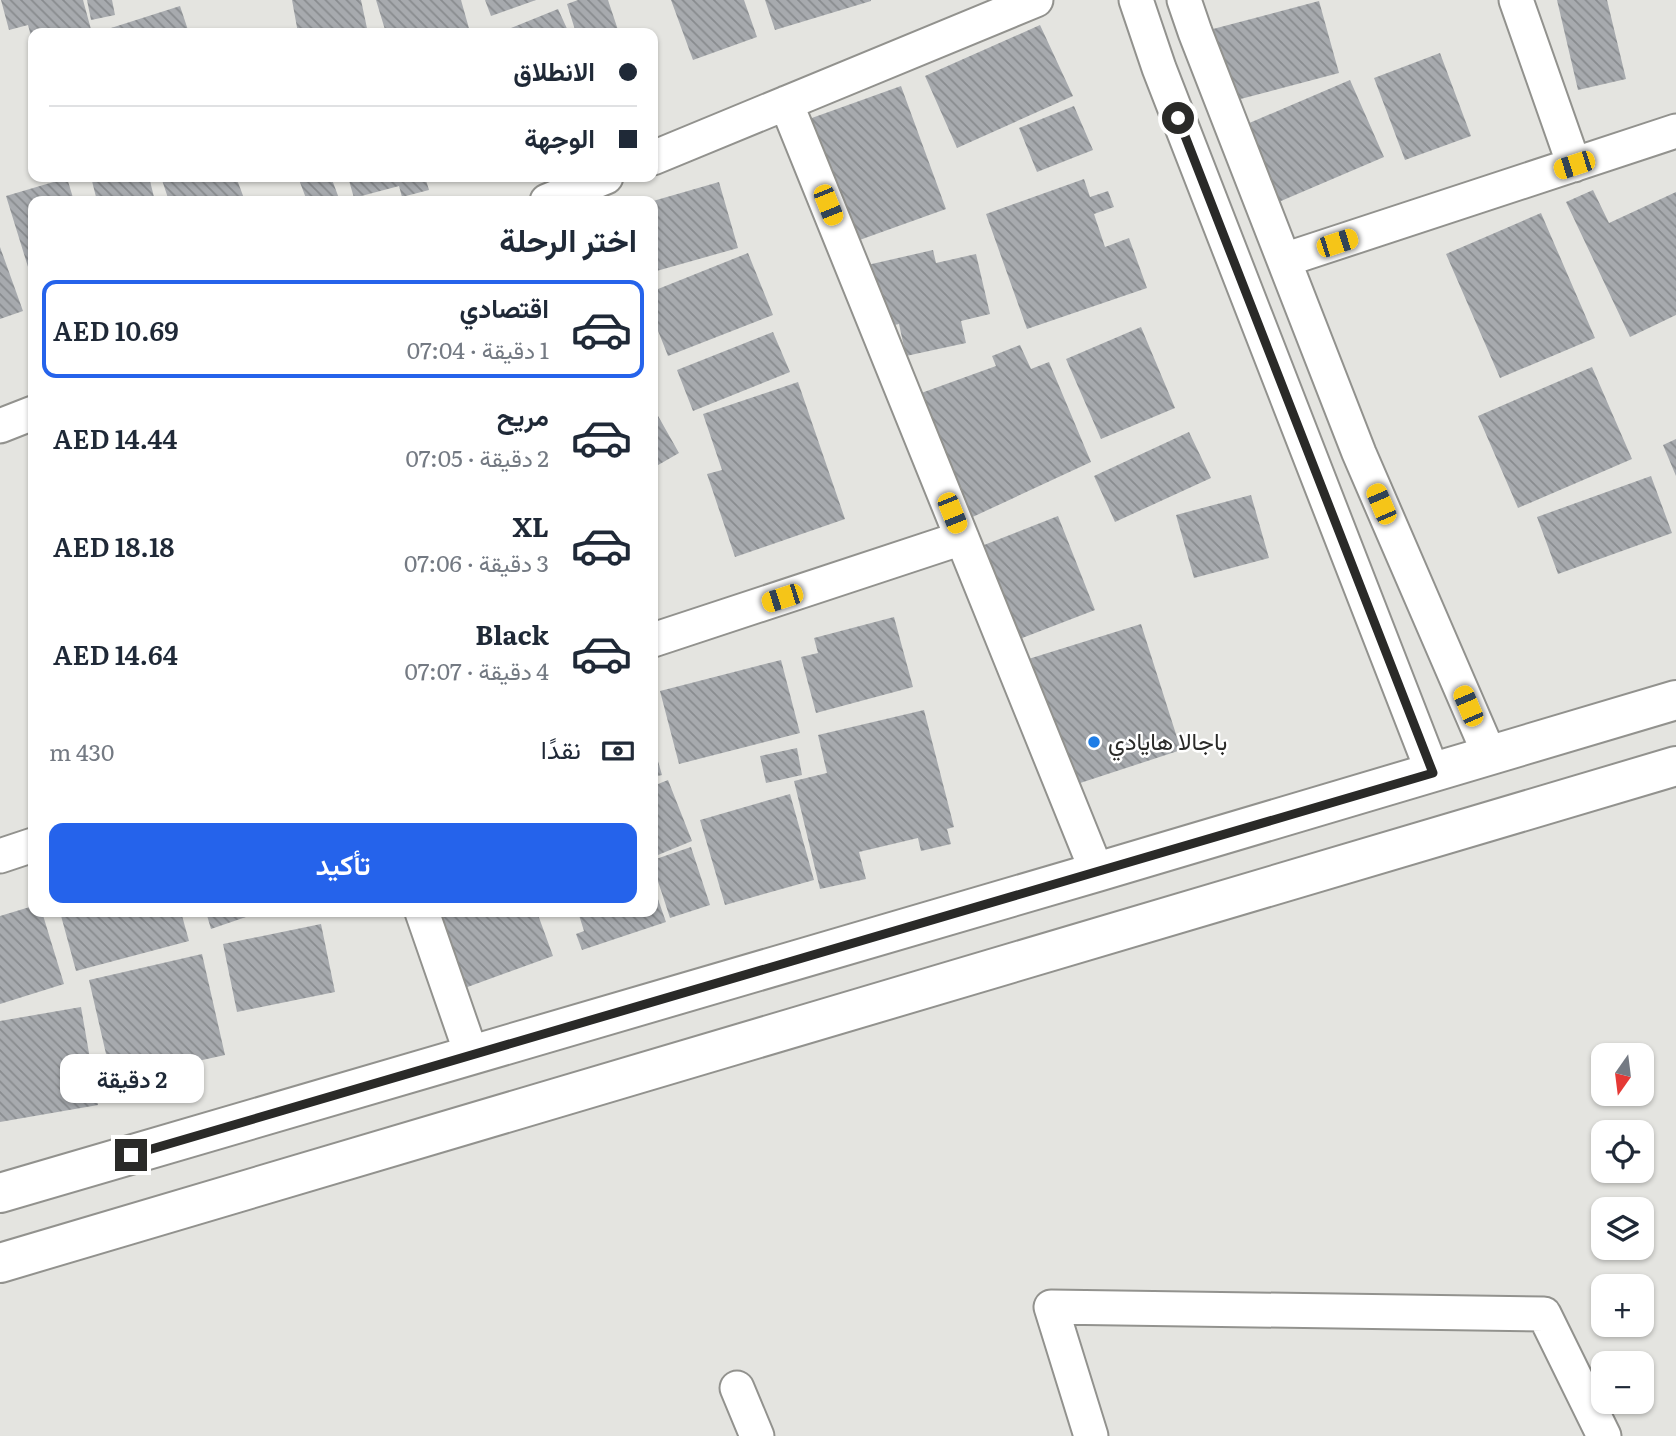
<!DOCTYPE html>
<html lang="ar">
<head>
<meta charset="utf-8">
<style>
  :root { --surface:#fff; --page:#f2f2f3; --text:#1f2937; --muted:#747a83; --line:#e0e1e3; --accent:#2563eb }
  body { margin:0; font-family:Literata,Vazirmatn,serif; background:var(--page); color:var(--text); direction:rtl; height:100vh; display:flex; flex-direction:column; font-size:26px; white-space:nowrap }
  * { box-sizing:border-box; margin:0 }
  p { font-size:23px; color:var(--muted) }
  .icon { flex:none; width:38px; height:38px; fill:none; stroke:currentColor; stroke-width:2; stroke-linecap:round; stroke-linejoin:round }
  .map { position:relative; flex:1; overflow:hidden; direction:ltr }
  .details { position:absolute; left:28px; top:196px; width:630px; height:721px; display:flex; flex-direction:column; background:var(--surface); border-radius:14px; box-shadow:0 2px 5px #0004; direction:rtl }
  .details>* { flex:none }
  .banner { position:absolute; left:28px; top:28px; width:630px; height:154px; border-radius:14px; box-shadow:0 2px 5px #0004; direction:rtl; display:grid; align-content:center; height:154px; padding:0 21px; background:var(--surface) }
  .needle { width:46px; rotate:194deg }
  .controls { position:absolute; left:1591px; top:1043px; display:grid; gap:14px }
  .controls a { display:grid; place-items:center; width:63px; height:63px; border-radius:14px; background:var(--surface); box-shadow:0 2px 5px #0004; font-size:35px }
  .end { position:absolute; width:32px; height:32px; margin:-16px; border:9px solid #2a2a28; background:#fff; box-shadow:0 0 0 4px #fff }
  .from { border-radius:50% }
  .bubble { position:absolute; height:49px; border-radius:14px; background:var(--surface); box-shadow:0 2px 5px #0004; font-size:23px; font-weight:600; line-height:49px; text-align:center; direction:rtl }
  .car { position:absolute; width:21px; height:42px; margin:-21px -10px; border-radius:9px; box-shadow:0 0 5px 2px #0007; background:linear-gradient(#f5c518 24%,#345 0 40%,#f5c518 0 76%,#345 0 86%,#f5c518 0) }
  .banner b { display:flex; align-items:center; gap:24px; height:66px; font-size:26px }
  .banner b+b { border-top:2px solid var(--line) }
  .banner i { width:18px; height:18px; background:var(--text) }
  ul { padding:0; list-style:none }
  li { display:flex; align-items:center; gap:21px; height:98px; margin:0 14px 10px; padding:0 7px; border:4px solid transparent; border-radius:14px }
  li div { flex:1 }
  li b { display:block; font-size:26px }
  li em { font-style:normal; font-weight:600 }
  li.current { border-color:var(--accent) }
  li>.icon { width:63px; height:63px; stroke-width:1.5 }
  h2 { padding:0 21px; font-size:32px; line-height:84px }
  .pay { display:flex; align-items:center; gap:18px; height:77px; padding:0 21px; font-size:26px }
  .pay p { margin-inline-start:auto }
  .cta { display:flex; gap:14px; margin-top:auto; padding:14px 21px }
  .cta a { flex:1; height:80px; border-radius:14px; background:var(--accent); color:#fff; font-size:28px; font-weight:600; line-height:80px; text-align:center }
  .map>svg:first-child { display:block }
</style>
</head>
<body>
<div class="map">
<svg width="1676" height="1436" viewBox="0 0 1676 1436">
  <defs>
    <pattern id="building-back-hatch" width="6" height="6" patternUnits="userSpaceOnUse" patternTransform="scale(1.75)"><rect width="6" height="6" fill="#a7aaae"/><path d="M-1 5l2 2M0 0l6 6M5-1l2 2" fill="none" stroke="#888b8e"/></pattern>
  </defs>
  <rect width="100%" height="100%" fill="#e4e4e0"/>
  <path fill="url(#building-back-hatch)" d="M1 0H83L92 33H33L32 40 28 25 9 30Z
    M87 0H112L115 15 91 20Z
    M292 0H361L368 33H298Z
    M376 0H461L470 32 464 33H386Z
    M485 0H536L491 16Z
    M578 0H608L619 33H576L567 4Z
    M671 0H744L757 37 693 60Z
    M765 0H871V1L775 30Z
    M1557 0H1607L1626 79 1578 90Z
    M1319 1 1339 73 1233 101 1213 29Z
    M180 6 189 33H113L111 28Z
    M558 9 569 33H499Z
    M1040 25 1073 96 957 148 925 76Z
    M1440 53 1471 136 1405 160 1374 78Z
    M1350 80 1384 157 1274 204 1240 127Z
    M901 86 946 209 854 242 809 119Z
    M1074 106 1093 150 1037 172 1019 128Z
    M91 177H149L155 201H97Z
    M161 177H236L245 201H169Z
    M298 177H331L340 201H307Z
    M348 177H425L429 190 402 197 399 186 354 198Z
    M67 178 74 201H33V283L6 196Z
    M1084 179 1090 197 1108 191 1114 207 1094 214 1105 247 1129 238 1147 288 1027 329 986 214Z
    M719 182 738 248 653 272V201Z
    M1593 190 1609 223 1676 192V315L1630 337 1566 202Z
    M1541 213 1595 338 1500 378 1446 254Z
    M0 247 23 311 0 319Z
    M933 250 936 263 976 254 990 314 961 321 966 343 906 356 899 324 881 328 863 266Z
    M748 253 773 315 668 356 653 318V291Z
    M1141 327 1175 408 1101 439 1066 359Z
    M773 332 790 372 693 411 677 370Z
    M1020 345 1031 369 1049 362 1091 462 964 521 913 396 996 366 992 356Z
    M1592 367 1632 459 1518 508 1478 416Z
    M798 382 845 519 735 557 707 474 722 470 703 414Z
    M653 407 679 453 653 468Z
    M1189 432 1211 478 1115 522 1094 476Z
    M1676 439V476L1663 445Z
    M1651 476 1672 533 1558 574 1537 517Z
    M1251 495 1269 558 1194 578 1176 515Z
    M1058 516 1095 610 1017 640 979 547Z
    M894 617 913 687 816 713 801 657 818 653 814 638Z
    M1141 624 1181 750 1068 787 1022 661Z
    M781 660 800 733 679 764 660 691Z
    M924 710 954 827 947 829 951 844 921 851 918 838 859 852 866 879 820 889 794 781 827 773 818 735Z
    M653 744 662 775 653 777Z
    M797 748 802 775 766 783 760 756Z
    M668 780 692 841 658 855 653 843V786Z
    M790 794 814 880 725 905 700 820Z
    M691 847 710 905 670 918 653 866V860Z
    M653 885 666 922 582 950 576 934 584 931 578 912H653Z
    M33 906V912H42L64 984 0 1004V916Z
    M60 912H181L189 941 76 971Z
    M206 912H260L211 929Z
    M434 912H537L553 956 462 989Z
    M321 924 335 992 237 1012 223 944Z
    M202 954 225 1055 112 1080 89 980Z
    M81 1007 98 1105 0 1122V1021Z"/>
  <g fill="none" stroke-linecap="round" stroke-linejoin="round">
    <g stroke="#92928e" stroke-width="37">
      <path id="minor" d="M1136 0 1159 68 1433 773
        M1184 0 1195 32 1359 453 1490 756
        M1516 0 1574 165
        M786 103 1097 872
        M653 158 1036 0
        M547 201 606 177
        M1284 260 1676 131
        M0 426 33 413
        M653 640 962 538
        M0 856 33 845
        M422 912 472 1056
        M737 1388 757 1436
        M1091 1436 1051 1307 1544 1314 1604 1436"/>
    </g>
    <g stroke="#92928e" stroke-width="42">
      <path id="primary" d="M0 1193 1097 872 1676 700
        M0 1263 1676 766"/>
    </g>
    <use href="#minor" stroke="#fff" stroke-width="33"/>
    <use href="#primary" stroke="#fff" stroke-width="38"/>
  </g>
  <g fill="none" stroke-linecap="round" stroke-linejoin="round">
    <path stroke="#2a2a28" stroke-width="9" d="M131 1155 1433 773 1178 118"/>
  </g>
  <circle fill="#1f7de6" stroke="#fff" stroke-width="2.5" cx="1094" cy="742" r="7"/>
  <g text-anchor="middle" stroke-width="5" stroke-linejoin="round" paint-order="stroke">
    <g font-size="24" fill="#2a2a28" stroke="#fff" text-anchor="start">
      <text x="1108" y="750">باجالا هايادي</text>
    </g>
  </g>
</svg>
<div class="controls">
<a><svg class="needle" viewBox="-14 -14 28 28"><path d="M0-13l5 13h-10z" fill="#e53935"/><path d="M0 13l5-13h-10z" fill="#747a83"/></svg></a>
<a><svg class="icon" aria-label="locate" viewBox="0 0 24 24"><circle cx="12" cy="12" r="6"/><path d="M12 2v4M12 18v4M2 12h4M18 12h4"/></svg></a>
<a><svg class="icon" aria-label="layers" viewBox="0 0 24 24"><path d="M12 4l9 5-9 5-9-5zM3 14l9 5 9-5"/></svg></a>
<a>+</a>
<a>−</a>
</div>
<i class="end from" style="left:1178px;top:118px"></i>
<i class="end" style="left:131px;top:1155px"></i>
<div class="bubble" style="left:60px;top:1054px;width:144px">2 دقيقة</div>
<i class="car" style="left:1574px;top:165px;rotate:252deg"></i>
<i class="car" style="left:828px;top:205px;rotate:158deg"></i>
<i class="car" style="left:1337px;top:243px;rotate:72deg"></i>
<i class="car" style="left:1381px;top:504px;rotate:337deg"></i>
<i class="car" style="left:952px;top:513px;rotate:158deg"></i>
<i class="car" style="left:782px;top:598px;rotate:252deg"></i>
<i class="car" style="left:1468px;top:706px;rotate:337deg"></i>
<div class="banner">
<b><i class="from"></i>الانطلاق</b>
<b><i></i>الوجهة</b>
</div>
<section class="details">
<h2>اختر الرحلة</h2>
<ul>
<li class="current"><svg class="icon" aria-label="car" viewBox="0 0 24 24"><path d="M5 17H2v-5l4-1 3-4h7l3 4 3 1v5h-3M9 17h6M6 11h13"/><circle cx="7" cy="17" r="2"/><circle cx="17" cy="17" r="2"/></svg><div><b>اقتصادي</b><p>1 دقيقة · 07:04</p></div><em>AED 10.69</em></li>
<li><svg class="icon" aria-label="car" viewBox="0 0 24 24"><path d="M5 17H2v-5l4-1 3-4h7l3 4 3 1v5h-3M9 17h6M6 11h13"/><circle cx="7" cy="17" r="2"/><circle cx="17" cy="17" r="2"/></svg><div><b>مريح</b><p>2 دقيقة · 07:05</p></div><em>AED 14.44</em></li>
<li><svg class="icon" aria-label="car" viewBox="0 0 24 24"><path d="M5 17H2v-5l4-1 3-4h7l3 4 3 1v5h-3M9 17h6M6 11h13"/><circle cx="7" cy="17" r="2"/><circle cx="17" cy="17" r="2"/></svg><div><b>XL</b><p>3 دقيقة · 07:06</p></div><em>AED 18.18</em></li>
<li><svg class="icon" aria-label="car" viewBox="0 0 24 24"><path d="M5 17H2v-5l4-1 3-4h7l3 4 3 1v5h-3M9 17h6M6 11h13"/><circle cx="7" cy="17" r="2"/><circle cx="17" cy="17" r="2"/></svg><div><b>Black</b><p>4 دقيقة · 07:07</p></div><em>AED 14.64</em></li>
</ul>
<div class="pay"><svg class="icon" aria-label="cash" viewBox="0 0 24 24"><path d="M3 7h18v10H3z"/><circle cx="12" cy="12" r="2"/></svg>نقدًا<p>430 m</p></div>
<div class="cta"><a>تأكيد</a></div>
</section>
</div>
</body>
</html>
